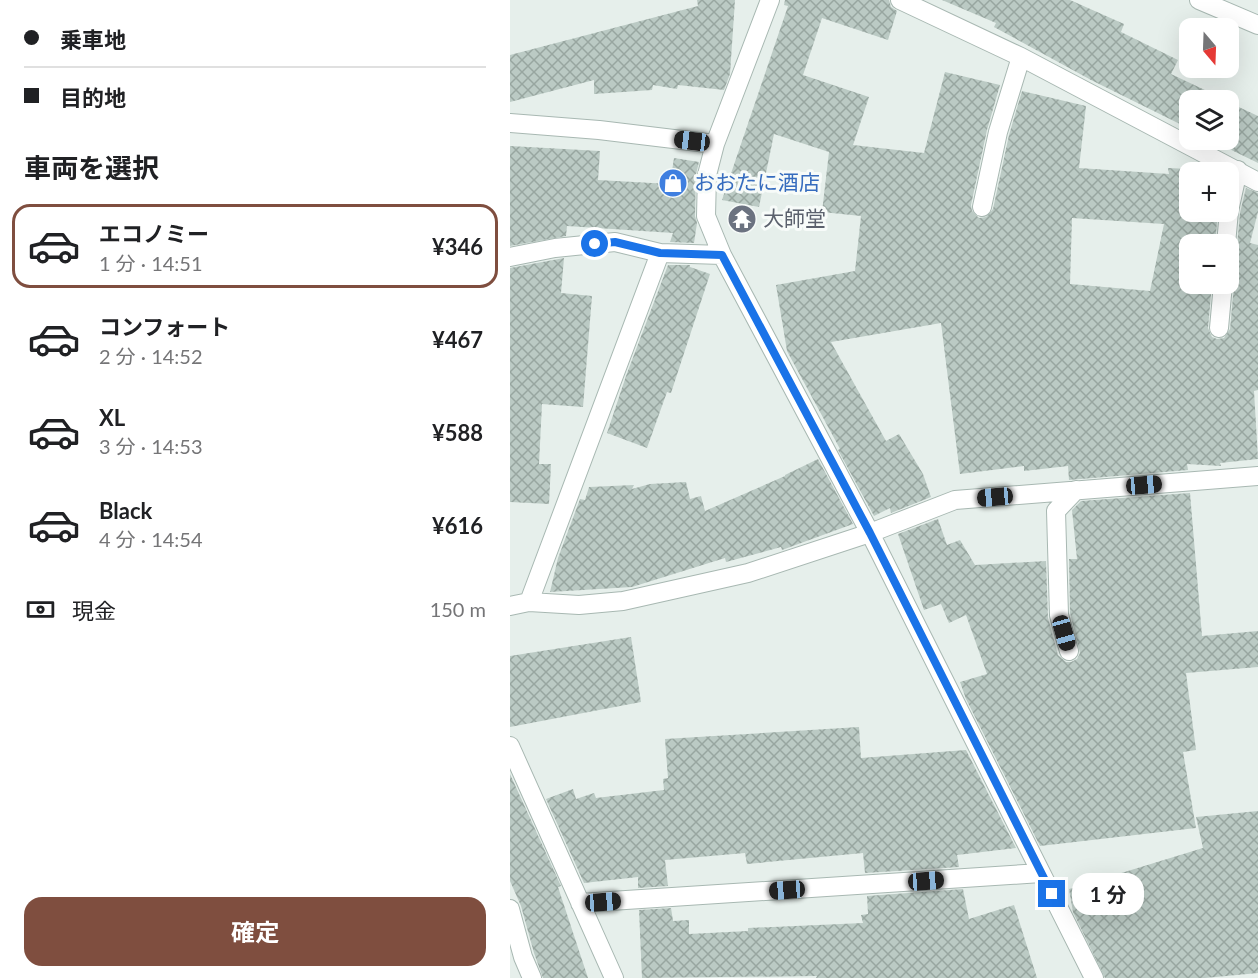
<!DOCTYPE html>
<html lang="ja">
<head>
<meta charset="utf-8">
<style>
  :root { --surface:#fff; --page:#f2f2f2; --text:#202124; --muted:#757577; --line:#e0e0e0; --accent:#7f4e3f }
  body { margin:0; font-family:Lato,"Noto Sans JP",sans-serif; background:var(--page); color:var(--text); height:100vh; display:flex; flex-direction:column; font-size:22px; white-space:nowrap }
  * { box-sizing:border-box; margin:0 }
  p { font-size:20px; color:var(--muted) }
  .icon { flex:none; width:33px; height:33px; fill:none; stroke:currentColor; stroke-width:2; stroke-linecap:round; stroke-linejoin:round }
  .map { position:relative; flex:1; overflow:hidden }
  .drawer { display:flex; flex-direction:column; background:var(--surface); width:510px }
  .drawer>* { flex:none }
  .guide { display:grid; align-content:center; height:132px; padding:0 24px; background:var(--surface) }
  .needle { width:39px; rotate:161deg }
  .fabs { position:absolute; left:669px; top:18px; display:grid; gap:12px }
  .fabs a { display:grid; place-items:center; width:60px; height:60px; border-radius:12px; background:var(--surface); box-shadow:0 6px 24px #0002; font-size:30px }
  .end { position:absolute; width:27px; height:27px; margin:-14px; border:8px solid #1a73e8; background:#fff; box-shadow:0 0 0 3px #fff }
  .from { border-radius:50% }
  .bubble { position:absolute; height:42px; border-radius:18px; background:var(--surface); box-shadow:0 6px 24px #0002; font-size:20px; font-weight:700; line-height:42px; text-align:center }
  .car { position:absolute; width:18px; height:36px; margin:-18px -9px; border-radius:8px; box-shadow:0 0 4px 2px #0007; background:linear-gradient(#222 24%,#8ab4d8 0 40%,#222 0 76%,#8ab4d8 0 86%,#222 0) }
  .guide b { display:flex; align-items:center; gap:21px; height:57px; font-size:22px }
  .guide b+b { border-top:2px solid var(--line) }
  .guide i { width:15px; height:15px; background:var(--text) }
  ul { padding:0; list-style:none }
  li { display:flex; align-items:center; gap:18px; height:84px; margin:0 12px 9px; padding:0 12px; border:3px solid transparent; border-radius:18px }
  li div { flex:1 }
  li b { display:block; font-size:22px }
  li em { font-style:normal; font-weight:700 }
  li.selected { border-color:var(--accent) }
  li>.icon { width:54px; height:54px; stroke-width:1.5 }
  h2 { padding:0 24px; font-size:27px; line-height:72px }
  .pay { display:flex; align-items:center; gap:15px; height:66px; padding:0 24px; font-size:22px }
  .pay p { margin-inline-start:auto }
  .action { display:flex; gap:12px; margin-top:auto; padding:12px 24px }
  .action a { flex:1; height:69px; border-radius:18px; background:var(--accent); color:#fff; font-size:24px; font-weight:700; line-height:69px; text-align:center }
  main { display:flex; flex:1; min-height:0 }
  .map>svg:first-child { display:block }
</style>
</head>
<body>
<main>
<section class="drawer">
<div class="guide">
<b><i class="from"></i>乗車地</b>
<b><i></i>目的地</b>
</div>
<h2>車両を選択</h2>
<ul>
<li class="selected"><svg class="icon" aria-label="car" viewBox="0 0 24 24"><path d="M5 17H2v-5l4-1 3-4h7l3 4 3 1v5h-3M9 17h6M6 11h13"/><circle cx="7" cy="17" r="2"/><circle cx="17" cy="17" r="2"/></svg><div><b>エコノミー</b><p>1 分 · 14:51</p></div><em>¥346</em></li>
<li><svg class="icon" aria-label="car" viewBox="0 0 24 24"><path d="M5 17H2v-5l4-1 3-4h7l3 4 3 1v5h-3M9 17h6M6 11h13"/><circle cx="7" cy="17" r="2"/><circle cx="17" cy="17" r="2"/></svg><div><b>コンフォート</b><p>2 分 · 14:52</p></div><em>¥467</em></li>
<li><svg class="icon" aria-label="car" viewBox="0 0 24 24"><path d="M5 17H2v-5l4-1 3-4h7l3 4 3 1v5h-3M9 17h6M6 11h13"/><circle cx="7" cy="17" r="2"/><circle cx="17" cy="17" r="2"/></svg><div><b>XL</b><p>3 分 · 14:53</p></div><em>¥588</em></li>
<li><svg class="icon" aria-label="car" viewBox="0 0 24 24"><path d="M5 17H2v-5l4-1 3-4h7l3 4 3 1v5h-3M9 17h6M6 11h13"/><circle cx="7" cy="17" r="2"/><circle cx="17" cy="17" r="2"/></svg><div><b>Black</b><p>4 分 · 14:54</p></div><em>¥616</em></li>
</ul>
<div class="pay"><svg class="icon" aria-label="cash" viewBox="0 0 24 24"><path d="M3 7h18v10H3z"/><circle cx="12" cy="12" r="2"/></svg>現金<p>150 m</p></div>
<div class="action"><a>確定</a></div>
</section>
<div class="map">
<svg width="748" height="978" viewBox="0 0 748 978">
  <defs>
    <pattern id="building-cross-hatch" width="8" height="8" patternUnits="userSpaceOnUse" patternTransform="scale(1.5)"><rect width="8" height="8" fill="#bbcac4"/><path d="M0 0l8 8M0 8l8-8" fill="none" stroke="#98a6a0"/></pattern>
  </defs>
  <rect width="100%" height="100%" fill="#e6efeb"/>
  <path fill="url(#building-cross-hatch)" fill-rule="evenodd" d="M187 0H225L220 74 214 90 168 85 167 89 143 85 142 90 84 94V80L0 102V55L188 6Z
    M275 0H379L381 7 387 11 378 40 312 18 293 75 359 97 343 145 414 153 435 72 490 85 477 130 461 205 462 211 469 218 476 217 483 209 499 135 512 91 576 106 569 168 659 174 658 168 701 170 706 172H680V212H708L705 244H680V284H702L698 328 702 337 707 339 714 338 720 329 724 285 723 279 718 274V255L725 251 727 246 730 213 736 188 748 193V212L740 243 748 245V390L744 391 748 459 710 463 711 466 677 464 678 470 559 480 558 466 514 471V466L450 474 431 323 321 342 376 441 389 434 413 474 421 497 381 513 380 508 364 516 328 450 330 449 277 351 266 285 345 271 351 216 312 212 319 152 264 134 249 207 212 200 278 6 274 5ZM562 218 654 224 640 291 560 284Z
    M432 0H560L614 24 611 32 668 60 661 74 716 100H680V129L581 80 484 27 486 23Z
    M718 102 748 116V163L701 140H718Z
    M0 146 90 151 88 180 160 184 164 158 189 162 186 174 185 216 187 223 184 243 160 242 163 233 57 226 56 236 0 246Z
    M54 258 51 293 82 296 73 407 32 404 29 464H41L39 504 0 502V268Z
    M158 265H180V267L200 274 161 393 157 392 137 448 97 433 116 376Z
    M308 459 343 524 272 550 271 547 216 562 215 558 122 587 40 592 48 558 70 499 75 500 79 487 124 485 122 489 140 484 176 482 180 499 191 496 195 511 275 476V475Z
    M680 493 692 636 748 631V667L676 673 686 750 673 752 686 828 530 846 456 699 450 682 477 674 456 615 439 623 431 604 414 610 388 534 428 519 437 545 450 540 465 565 536 561 538 618 548 655 556 662H561L567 659 570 653 560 613 559 559H567L562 510 571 501Z
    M121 637 131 702 0 727V656Z
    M349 727 351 758 456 750 506 848 447 855 449 867 355 873 353 853 237 864 235 853 155 860 158 886 128 888V877L74 883 36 799 63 789 66 799 84 793 86 798 154 790 153 779 158 778 155 739Z
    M0 774 51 886 48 887 78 978H33L24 953 11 906 0 881Z
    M748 811V973L695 978H595L563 912 559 889 693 848 686 817Z
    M453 889 459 919 504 905 527 978H306L307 976 132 978 129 910 161 908 163 921 179 920V934L238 931V928L353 923 351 915 358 914 357 896Z"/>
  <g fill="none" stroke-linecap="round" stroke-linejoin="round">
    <g stroke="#a8b8b2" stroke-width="20">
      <path id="minor" d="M260 0 205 144 197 175 196 216 212 255 360 533 584 978
        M390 0 511 57 748 182
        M689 0 748 25
        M0 123 89 130 205 144
        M472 207 488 132 511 57
        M716 244 719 211 728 170
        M0 257 45 248 105 242 150 253
        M709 328 713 284
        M19 602 150 253 212 255
        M0 606 19 602 69 605 113 601 238 573 360 533 445 500 748 476
        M559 651 549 615 546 511 566 490
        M0 746 104 978
        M70 903 531 873
        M0 909 13 957 22 978"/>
    </g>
    <use href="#minor" stroke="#fff" stroke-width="18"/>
  </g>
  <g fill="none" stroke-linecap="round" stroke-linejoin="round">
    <path stroke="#1a73e8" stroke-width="8" d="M85 244 105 242 150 253 212 255 360 533 542 894"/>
  </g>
  <defs>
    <g id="shop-disc" transform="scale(1.5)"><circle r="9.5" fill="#3f7fe0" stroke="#f7fbf9"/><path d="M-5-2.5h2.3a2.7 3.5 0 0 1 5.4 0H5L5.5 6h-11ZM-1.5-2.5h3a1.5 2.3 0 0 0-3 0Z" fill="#fff"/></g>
    <g id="temple-disc" transform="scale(1.5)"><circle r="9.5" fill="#6b7280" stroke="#f7fbf9"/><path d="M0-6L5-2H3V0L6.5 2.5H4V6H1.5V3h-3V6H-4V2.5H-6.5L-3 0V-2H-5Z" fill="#fff"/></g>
  </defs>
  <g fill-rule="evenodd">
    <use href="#shop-disc" x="163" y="183"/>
    <use href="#temple-disc" x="232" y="219"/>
  </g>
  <g text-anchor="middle" stroke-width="6" stroke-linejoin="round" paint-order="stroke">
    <g font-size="21" fill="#366cbe" stroke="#f7fbf9" text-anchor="start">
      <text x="184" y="190">おおたに酒店</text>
    </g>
    <g font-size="21" fill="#5b616d" stroke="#f7fbf9" text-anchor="start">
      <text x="253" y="226">大師堂</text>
    </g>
  </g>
</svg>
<div class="fabs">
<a><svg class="needle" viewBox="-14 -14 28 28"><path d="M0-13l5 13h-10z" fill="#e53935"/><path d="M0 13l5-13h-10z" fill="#757577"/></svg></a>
<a><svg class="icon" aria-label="layers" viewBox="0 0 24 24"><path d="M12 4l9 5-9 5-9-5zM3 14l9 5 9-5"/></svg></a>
<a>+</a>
<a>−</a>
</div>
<i class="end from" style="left:85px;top:244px"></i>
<i class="end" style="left:542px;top:894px"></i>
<div class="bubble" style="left:562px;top:873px;width:72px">1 分</div>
<i class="car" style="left:182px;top:141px;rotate:277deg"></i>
<i class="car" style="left:634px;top:485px;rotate:85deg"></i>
<i class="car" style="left:485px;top:497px;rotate:265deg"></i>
<i class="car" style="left:554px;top:633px;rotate:164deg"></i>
<i class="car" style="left:416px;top:881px;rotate:86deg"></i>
<i class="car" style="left:277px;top:890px;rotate:266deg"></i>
<i class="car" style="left:93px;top:902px;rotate:86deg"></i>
</div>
</main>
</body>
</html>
